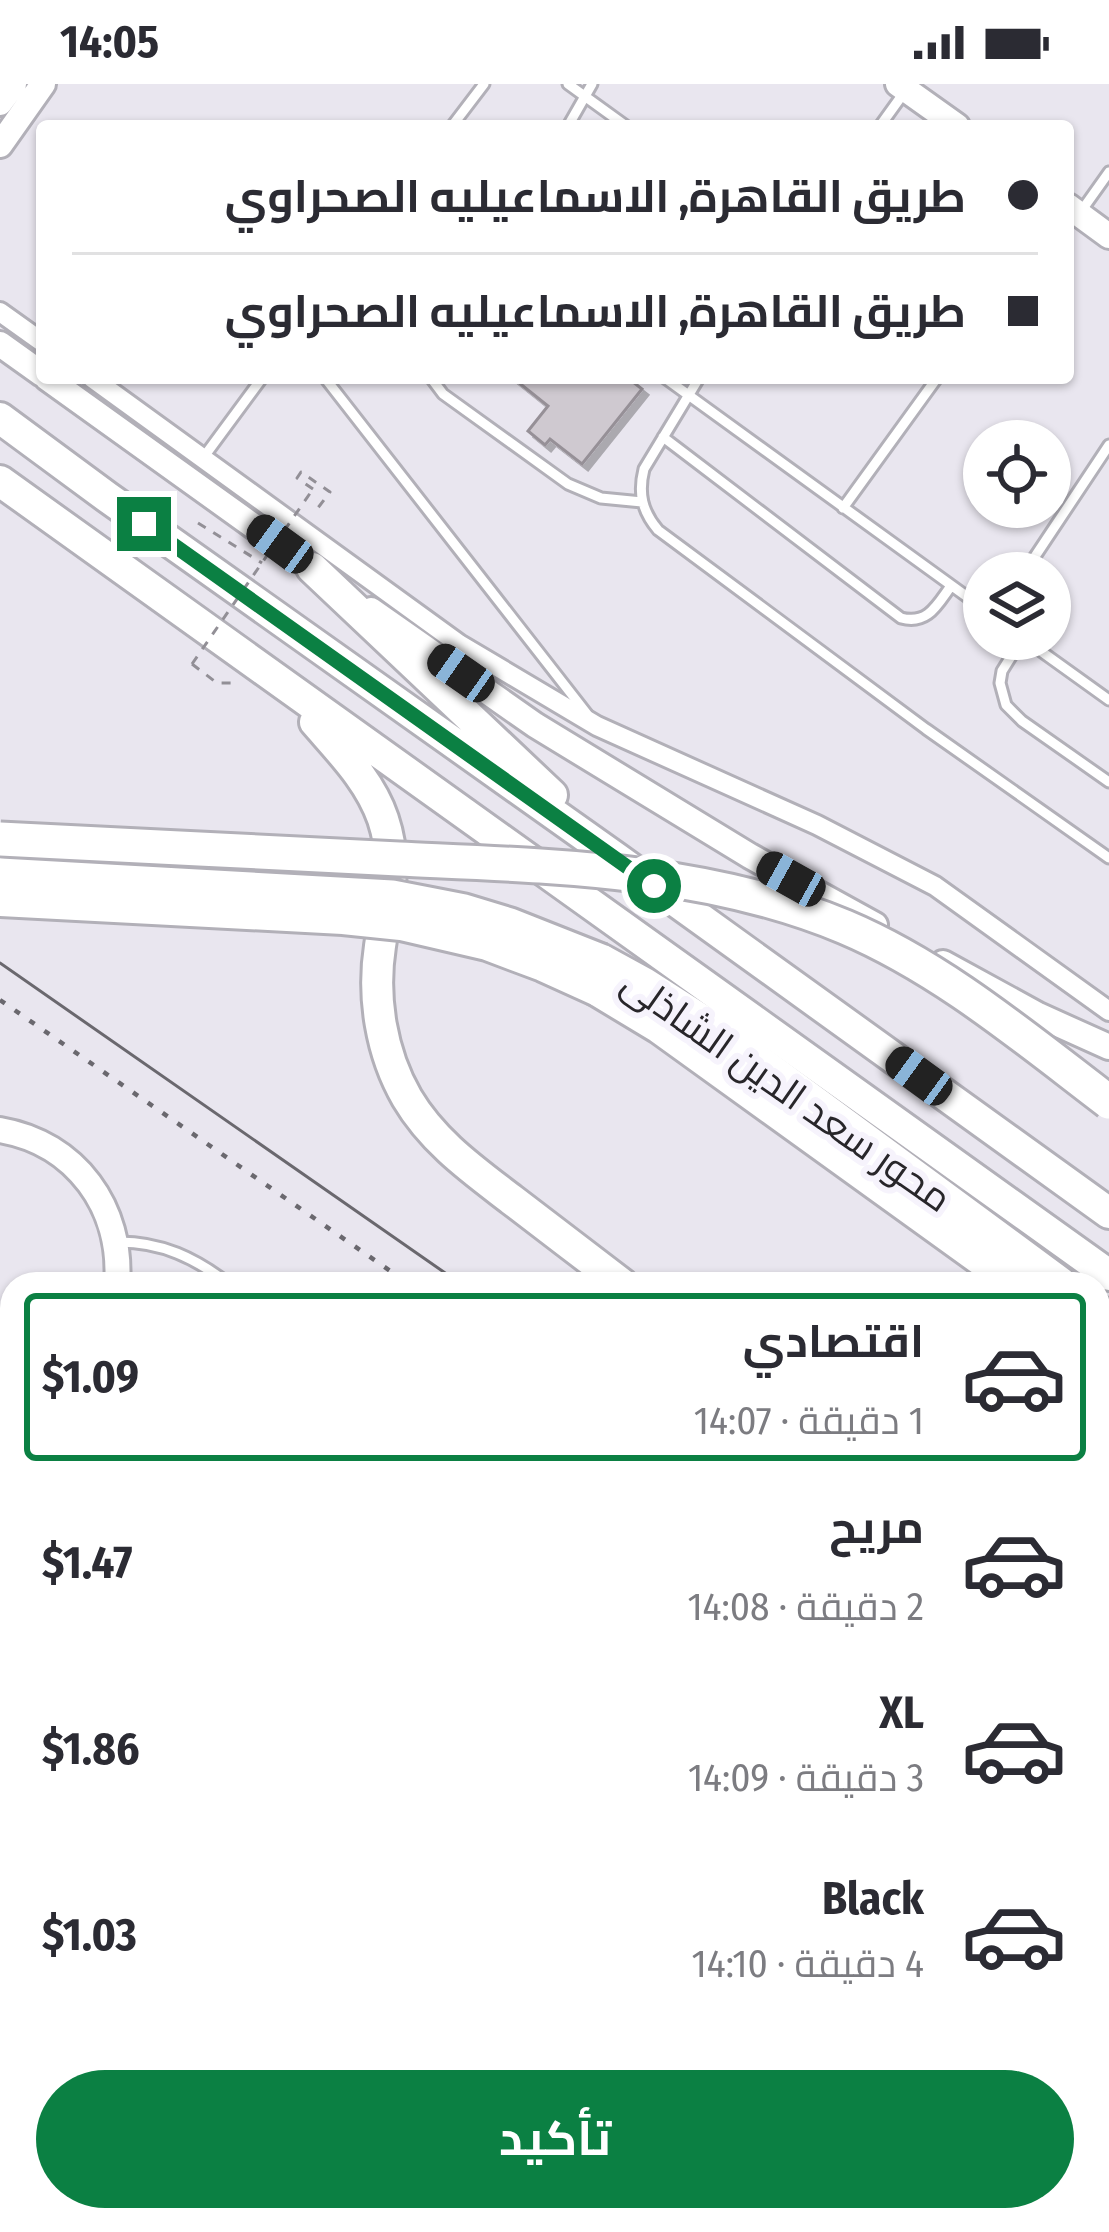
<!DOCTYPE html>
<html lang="ar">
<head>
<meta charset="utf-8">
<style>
  :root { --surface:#fff; --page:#f2f2f3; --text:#2b2b33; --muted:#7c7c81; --line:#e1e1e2; --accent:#0b8043 }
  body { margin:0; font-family:"Fira Sans Condensed",Cairo,sans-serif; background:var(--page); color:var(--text); direction:rtl; height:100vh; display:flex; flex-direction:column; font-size:45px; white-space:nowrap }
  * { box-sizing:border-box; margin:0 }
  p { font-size:39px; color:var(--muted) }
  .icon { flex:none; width:66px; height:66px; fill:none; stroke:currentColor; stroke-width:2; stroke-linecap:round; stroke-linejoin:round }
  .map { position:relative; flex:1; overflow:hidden; direction:ltr }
  .sheet { position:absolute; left:0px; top:1188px; width:1110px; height:960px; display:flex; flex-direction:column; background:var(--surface); border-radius:36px 36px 0 0; box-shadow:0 3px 9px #0004; direction:rtl }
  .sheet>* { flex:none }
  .hud { position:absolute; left:36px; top:36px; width:1038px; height:264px; border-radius:12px; box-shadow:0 3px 9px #0004; direction:rtl; display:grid; align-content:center; height:264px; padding:0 36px; background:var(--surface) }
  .controls { position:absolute; left:963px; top:336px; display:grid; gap:24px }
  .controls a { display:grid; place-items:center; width:108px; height:108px; border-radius:50%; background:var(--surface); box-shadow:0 3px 9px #0004; font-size:60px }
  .end { position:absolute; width:54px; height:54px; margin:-27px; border:15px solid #0b8043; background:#fff; box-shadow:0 0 0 6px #fff }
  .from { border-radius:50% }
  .car { position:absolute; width:36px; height:72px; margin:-36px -18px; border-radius:15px; box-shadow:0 0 9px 3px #0007; background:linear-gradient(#222 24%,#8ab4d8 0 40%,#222 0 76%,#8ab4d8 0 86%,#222 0) }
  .hud b { display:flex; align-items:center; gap:42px; height:114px; font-size:45px }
  .hud b+b { border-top:3px solid var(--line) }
  .hud i { width:30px; height:30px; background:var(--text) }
  ul { padding:21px 0 0; list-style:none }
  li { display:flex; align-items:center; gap:36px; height:168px; margin:0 24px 18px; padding:0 12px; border:6px solid transparent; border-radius:12px }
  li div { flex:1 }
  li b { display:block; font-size:45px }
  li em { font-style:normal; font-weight:700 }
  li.active { border-color:var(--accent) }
  li>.icon { width:108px; height:108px; stroke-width:1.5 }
  .primary-button { display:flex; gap:24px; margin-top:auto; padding:24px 36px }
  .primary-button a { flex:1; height:138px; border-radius:72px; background:var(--accent); color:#fff; font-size:48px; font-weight:700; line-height:138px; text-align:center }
  .status { display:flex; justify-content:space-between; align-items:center; height:84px; padding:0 60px; background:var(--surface); direction:ltr }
  .status svg { height:33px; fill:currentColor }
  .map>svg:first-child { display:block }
</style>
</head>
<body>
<div class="status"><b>14:05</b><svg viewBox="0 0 49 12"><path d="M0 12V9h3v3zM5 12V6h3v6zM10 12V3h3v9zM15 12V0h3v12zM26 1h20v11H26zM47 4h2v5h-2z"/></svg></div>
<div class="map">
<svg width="1109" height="2148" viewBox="0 0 1109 2148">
  <defs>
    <filter id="shadow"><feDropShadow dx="6" dy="6" stdDeviation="0" flood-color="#0004"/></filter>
  </defs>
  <rect width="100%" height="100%" fill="#e9e6ef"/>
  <path fill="#cfc9d0" stroke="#969097" stroke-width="3" filter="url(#shadow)" d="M513 294H628L642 305 582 380 550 355 545 361 528 347 548 322Z"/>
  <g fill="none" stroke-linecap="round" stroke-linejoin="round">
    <g stroke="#b2b0b8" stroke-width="15">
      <path id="service" d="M568 0 626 42
        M452 42 484 0
        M568 42 592 0
        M880 42 903 10
        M1082 126 1109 88
        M325 294 587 630
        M431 294 443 310 568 400 601 414 642 418
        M665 294 984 525
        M699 294 644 385C638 409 642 427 658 446L926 645 1109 774
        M663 353 901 534C928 541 937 521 951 502
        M203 374 262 294
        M843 424 937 294
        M1024 489 1109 361
        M1022 555 1002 587 1000 599 1006 621 1022 637 1109 698
        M1024 555 1109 616
        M119 1158C162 1158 195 1174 229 1200
        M0 1800 12 1782
        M0 1846 12 1855
        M0 1975 12 1983
        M822 2136 836 2148
        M952 2136 961 2148
        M570 2148 579 2136
        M683 2148 693 2136"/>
    </g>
    <g stroke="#b2b0b8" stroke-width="24">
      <path id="minor" d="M0 228 42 258
        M92 294 459 560 597 642 817 741 935 802 1109 927"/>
    </g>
    <g stroke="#b2b0b8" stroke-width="30">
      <path id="tertiary" d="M898 0 957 42
        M0 19 14 0
        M0 61 43 0
        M1068 122 1109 152
        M0 260 42 290
        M47 294 323 492
        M371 526 535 641 750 772 875 841
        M943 879 1038 931 1109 963
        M0 1046C76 1059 123 1124 117 1200
        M0 1319 12 1317
        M0 1380 12 1390
        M977 2136 992 2148
        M1009 2136 1025 2148"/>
    </g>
    <g stroke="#b2b0b8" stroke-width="36">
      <path id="trunk" d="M0 334 107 413 616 774 1109 1129
        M0 397 1109 1191
        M312 484 552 711
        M315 638C341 668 370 697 383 735 399 783 387 816 380 862 372 913 381 969 407 1014 433 1058 473 1086 512 1116 549 1144 585 1172 622 1200
        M596 906 659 944 1014 1200
        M1098 1260 1109 1268"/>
    </g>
    <g stroke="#b2b0b8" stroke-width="39">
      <path id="motorway" d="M601 877 643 900 718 948 1060 1200
        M1098 1228 1109 1237"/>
    </g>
    <path stroke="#928f96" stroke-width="3" stroke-dasharray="9 9" stroke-linecap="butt" d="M313 405 297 394 301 388 330 408 314 429
      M198 439 262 479
      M192 580 217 599H238"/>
    <use href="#service" stroke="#fff" stroke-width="9"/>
    <use href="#minor" stroke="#fff" stroke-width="18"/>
    <use href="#tertiary" stroke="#fff" stroke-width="24"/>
    <use href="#trunk" stroke="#fff" stroke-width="30"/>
    <use href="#motorway" stroke="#fff" stroke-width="33"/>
    <path stroke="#6a686e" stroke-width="3" d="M0 879 461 1200
      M1098 1672 1109 1680"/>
    <path stroke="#6a686e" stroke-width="4.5" stroke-dasharray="6 12" stroke-linecap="butt" d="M0 916 409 1200
      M1098 1703 1109 1712"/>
    <g stroke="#b2b0b8" stroke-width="36" stroke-linecap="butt">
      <path id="trunk-bridge" d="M0 817 343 835 401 841 487 861 543 882 596 906"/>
    </g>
    <g stroke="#b2b0b8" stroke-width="39" stroke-linecap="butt">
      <path id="motorway-bridge" d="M0 755C133 762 266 768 399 775 548 782 704 784 845 843 942 884 1026 955 1109 1018
        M0 791 392 813 464 827 510 841 601 877"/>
    </g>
    <path stroke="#928f96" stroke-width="3" stroke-dasharray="9 9" stroke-linecap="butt" d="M192 580 313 405"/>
    <use href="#trunk-bridge" stroke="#fff" stroke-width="30"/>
    <use href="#motorway-bridge" stroke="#fff" stroke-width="33"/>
  </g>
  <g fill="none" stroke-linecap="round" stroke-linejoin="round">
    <path stroke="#0b8043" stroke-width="15" d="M144 440 654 802"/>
  </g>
  <g text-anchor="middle" stroke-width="12" stroke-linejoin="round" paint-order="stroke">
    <g font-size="39" fill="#28262a" stroke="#f6f3fc">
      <text transform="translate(787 1006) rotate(35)" y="14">محور سعد الدين الشاذلى</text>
    </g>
  </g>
</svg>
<div class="controls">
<a><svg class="icon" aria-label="locate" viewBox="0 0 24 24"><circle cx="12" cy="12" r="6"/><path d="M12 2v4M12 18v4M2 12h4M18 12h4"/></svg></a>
<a><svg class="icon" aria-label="layers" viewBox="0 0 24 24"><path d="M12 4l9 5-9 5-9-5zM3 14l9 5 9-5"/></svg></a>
</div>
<i class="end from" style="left:654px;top:802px"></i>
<i class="end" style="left:144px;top:440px"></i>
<i class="car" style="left:280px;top:460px;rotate:306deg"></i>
<i class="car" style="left:461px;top:589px;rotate:305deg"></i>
<i class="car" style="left:791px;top:795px;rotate:299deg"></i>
<i class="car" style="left:919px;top:992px;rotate:306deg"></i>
<div class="hud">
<b><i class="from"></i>طريق القاهرة, الاسماعيليه الصحراوي</b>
<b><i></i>طريق القاهرة, الاسماعيليه الصحراوي</b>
</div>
<section class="sheet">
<ul>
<li class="active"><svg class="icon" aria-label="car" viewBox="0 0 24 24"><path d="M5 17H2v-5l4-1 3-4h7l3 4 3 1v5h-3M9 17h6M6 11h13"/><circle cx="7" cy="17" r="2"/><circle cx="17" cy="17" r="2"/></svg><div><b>اقتصادي</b><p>1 دقيقة · 14:07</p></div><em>$1.09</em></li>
<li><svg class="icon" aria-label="car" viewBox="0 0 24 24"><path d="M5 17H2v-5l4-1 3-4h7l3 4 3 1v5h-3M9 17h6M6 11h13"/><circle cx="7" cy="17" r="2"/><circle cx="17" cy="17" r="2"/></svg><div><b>مريح</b><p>2 دقيقة · 14:08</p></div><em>$1.47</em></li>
<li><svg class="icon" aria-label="car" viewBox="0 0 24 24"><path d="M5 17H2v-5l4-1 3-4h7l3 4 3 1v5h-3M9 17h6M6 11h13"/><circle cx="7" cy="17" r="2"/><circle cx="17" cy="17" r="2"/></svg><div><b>XL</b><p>3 دقيقة · 14:09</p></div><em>$1.86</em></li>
<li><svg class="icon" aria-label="car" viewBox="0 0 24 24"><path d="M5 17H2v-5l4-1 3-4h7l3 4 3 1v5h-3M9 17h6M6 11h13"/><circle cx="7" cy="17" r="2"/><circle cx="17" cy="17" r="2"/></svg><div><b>Black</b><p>4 دقيقة · 14:10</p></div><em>$1.03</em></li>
</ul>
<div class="primary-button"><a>تأكيد</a></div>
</section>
</div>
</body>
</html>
